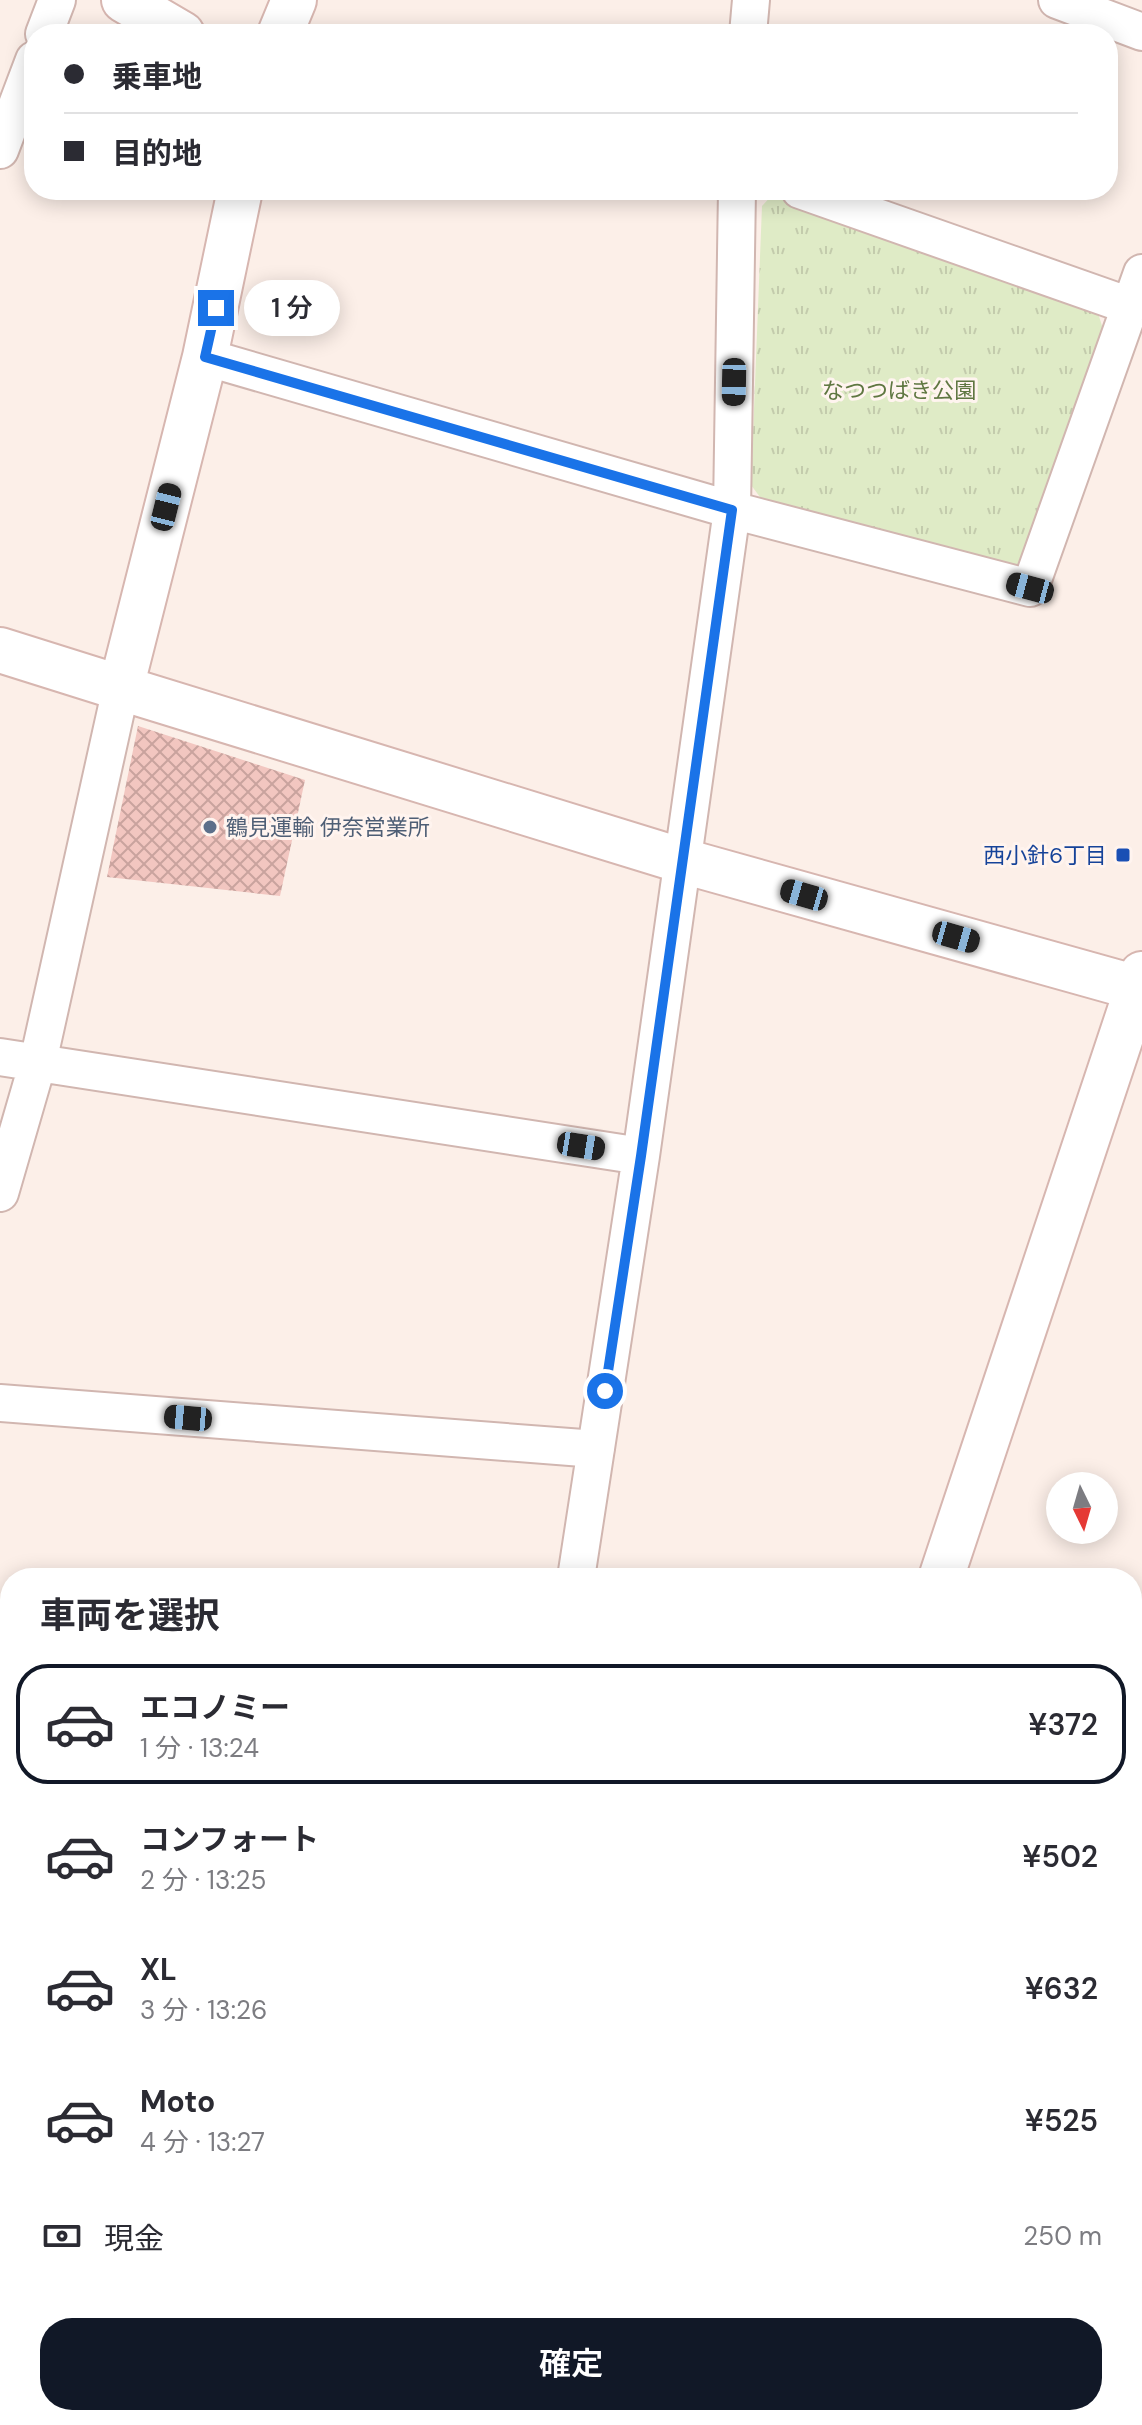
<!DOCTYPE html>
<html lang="ja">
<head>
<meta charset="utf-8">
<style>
  :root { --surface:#fff; --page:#f7f7f7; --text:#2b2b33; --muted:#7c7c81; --line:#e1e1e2; --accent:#111827 }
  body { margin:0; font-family:"DM Sans","Noto Sans JP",sans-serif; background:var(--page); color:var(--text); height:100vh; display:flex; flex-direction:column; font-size:30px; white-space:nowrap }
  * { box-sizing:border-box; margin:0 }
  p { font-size:26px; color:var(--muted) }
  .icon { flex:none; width:44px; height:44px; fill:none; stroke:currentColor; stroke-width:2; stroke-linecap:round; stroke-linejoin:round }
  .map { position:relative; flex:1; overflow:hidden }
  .sheet { position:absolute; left:0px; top:1568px; width:1142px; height:858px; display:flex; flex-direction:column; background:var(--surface); border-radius:32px 32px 0 0; box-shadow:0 4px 20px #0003 }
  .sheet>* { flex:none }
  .guide { position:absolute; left:24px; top:24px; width:1094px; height:176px; border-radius:32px; box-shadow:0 4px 20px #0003; display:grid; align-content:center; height:176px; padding:0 40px; background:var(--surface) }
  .needle { width:52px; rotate:175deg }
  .controls { position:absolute; left:1046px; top:1472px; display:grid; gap:16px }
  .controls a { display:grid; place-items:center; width:72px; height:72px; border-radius:50%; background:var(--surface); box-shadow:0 4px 20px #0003; font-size:40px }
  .end { position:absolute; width:36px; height:36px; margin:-18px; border:10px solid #1a73e8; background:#fff; box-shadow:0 0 0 4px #fff }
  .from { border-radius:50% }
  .bubble { position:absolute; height:56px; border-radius:28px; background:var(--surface); box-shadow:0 4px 20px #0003; font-size:26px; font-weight:600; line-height:56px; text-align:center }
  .car { position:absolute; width:24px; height:48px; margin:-24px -12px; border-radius:10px; box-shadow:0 0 6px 2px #0007; background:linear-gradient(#222 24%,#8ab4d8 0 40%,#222 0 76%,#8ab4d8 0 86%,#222 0) }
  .guide b { display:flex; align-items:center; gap:28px; height:76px; font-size:30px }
  .guide b+b { border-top:2px solid var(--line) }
  .guide i { width:20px; height:20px; background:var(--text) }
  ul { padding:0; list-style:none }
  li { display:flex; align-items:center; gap:24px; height:120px; margin:0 16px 12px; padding:0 24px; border:4px solid transparent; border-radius:32px }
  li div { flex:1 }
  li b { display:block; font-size:30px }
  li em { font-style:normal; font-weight:600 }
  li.on { border-color:var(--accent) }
  li>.icon { width:72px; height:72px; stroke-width:1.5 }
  h2 { padding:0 40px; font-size:36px; line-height:96px }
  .pay { display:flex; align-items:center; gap:20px; height:88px; padding:0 40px; font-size:30px }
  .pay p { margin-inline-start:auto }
  .primary-button { display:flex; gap:16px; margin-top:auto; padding:16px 40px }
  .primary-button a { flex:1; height:92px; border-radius:32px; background:var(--accent); color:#fff; font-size:32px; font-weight:600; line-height:92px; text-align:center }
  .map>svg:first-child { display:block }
</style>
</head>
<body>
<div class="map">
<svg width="1142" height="2425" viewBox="0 0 1142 2425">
  <defs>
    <pattern id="park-tufts" width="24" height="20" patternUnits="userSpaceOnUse" patternTransform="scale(2)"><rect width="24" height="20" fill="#dfebc6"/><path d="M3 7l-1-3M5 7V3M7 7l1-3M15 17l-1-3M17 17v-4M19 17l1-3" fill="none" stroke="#c3cbac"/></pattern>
    <pattern id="building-cross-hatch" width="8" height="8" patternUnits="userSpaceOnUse" patternTransform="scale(2)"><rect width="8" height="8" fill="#f2c6c0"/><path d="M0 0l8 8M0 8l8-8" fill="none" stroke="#c9a39e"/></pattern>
  </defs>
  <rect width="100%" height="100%" fill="#fcefe8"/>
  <path fill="url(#park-tufts)" d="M774 193 1096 307 1104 332 1026 561 1005 573 760 497 751 485 762 206Z
    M0 1972 10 1975V2273L0 2300Z"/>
  <path fill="url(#building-cross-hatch)" d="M138 726 305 780 280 896 107 877Z
    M0 1684 10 1687V1749L0 1746Z
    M808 2416H890L887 2425H805Z"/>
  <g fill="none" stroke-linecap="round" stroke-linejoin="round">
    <g stroke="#d1b6b0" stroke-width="40">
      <path id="street" d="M1057 0 1142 32
        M44 34 57 0
        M748 34 751 0
        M0 150 34 60
        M800 190 1130 306
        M205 357 732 510 1030 588 1142 273
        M0 1057 641 1156
        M0 1193 38 1062 121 688
        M0 1403 596 1449
        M576 1578 641 1156 732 510 737 190
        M0 1657 10 1658
        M1132 1872 1142 1876
        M0 1972 10 1975
        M1132 2191 1142 2194
        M0 2300 10 2273"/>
    </g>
    <g stroke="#d7b6b0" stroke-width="48">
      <path id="secondary" d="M124 0 182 34
        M280 34 294 0
        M240 190 205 357 121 688 683 861 1137 988
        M0 650 121 688
        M941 1578 1142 974
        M641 2425 645 2416"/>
    </g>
    <g stroke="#d9cecd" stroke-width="48">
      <path id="primary" d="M0 2370 10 2373
        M132 2416 157 2425"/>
    </g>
    <use href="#street" stroke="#fff" stroke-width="36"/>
    <use href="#secondary" stroke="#fff" stroke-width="44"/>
    <use href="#primary" stroke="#fac1a1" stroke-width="44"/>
  </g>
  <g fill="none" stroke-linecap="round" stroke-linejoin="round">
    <path stroke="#1a73e8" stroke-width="10" d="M216 308 205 357 732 510 641 1156 605 1391"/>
  </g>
  <circle fill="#5c6f8a" stroke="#fff4ef" stroke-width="3" cx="210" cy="827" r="8"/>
  <rect fill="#1a4fb4" stroke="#fff4ef" stroke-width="3" x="1115" y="847" width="16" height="16" rx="4"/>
  <g text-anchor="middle" stroke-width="6" stroke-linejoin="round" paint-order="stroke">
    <g font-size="22" fill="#5f7741" stroke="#fff4ef">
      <text x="899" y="398">なつつばき公園</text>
    </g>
    <g font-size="22" fill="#4e5e75" stroke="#fff4ef" text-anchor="start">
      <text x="226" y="835">鶴見運輸 伊奈営業所</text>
    </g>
    <g font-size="22" fill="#164399" stroke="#fff4ef" text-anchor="end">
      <text x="1107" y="863">西小針6丁目</text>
    </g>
  </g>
</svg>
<div class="controls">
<a><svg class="needle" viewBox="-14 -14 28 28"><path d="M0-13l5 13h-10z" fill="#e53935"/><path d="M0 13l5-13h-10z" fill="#7c7c81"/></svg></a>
</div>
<i class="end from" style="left:605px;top:1391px"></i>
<i class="end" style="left:216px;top:308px"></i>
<div class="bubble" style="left:244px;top:280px;width:96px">1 分</div>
<i class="car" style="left:734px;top:382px;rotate:181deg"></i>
<i class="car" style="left:166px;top:507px;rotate:14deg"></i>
<i class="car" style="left:1030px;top:588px;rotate:285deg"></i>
<i class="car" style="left:804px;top:895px;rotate:286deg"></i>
<i class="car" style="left:956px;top:937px;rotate:106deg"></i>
<i class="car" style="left:581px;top:1146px;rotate:99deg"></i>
<i class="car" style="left:188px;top:1418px;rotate:275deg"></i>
<div class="guide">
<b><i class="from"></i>乗車地</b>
<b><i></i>目的地</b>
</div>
<section class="sheet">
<h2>車両を選択</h2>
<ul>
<li class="on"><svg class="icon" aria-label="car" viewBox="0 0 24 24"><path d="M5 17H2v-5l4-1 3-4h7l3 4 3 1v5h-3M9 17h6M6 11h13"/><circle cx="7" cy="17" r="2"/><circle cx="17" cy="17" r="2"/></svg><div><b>エコノミー</b><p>1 分 · 13:24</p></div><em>¥372</em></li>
<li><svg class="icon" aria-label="car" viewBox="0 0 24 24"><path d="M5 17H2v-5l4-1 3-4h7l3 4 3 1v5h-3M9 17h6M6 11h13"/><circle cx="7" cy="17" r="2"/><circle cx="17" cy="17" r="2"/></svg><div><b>コンフォート</b><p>2 分 · 13:25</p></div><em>¥502</em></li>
<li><svg class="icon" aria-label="car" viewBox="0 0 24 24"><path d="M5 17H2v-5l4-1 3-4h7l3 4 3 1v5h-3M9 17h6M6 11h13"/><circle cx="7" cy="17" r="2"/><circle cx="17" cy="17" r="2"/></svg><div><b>XL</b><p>3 分 · 13:26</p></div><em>¥632</em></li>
<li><svg class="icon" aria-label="car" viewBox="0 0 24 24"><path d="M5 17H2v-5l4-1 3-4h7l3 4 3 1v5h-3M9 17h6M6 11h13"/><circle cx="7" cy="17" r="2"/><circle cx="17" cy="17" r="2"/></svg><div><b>Moto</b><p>4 分 · 13:27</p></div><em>¥525</em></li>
</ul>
<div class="pay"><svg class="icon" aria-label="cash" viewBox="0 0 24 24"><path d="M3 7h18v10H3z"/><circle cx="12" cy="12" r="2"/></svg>現金<p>250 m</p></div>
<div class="primary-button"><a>確定</a></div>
</section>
</div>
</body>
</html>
